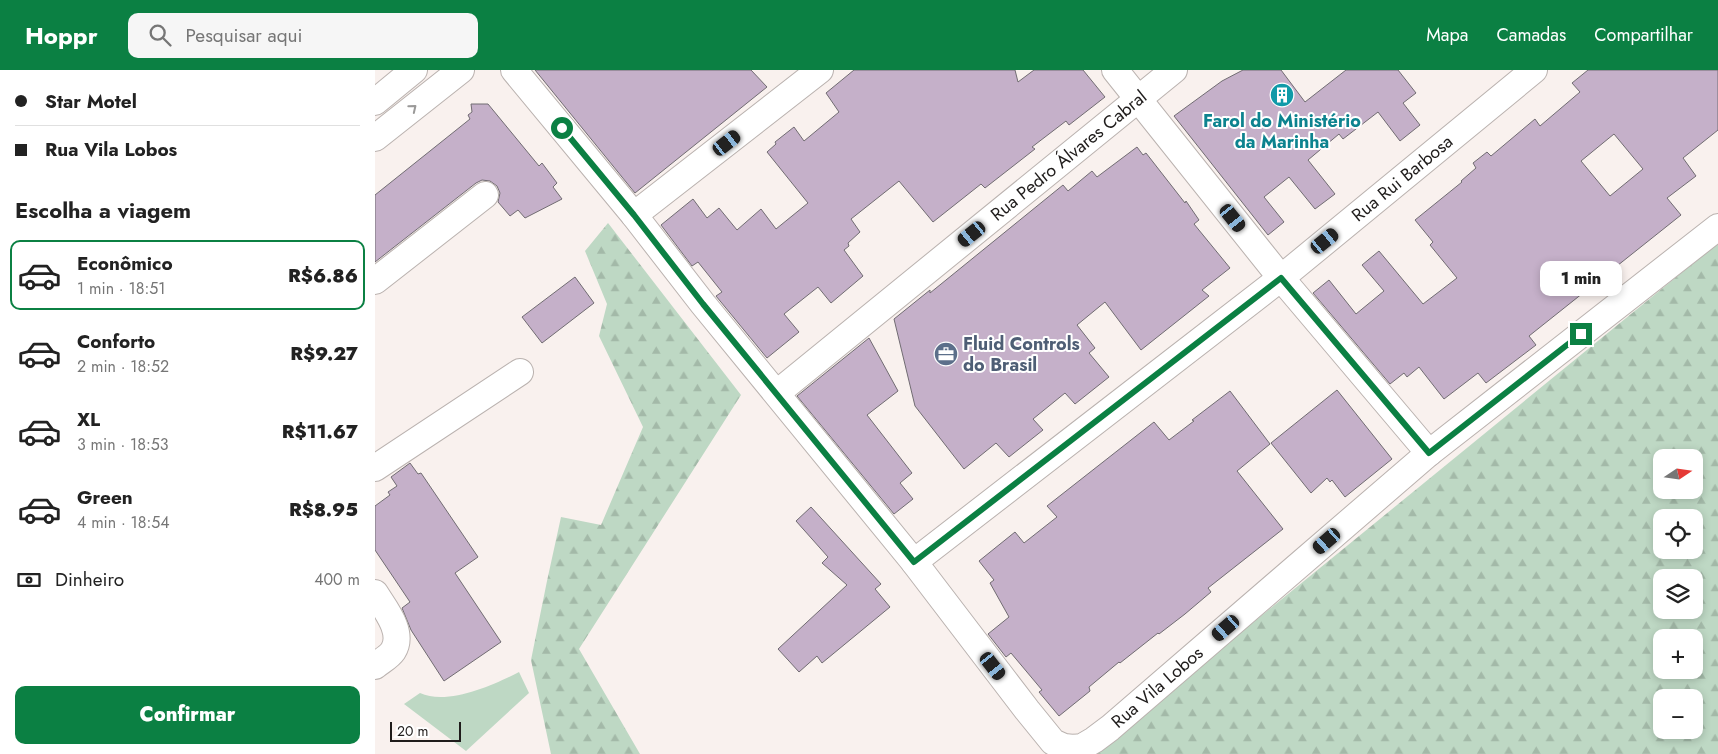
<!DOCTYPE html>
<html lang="pt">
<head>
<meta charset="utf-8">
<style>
  :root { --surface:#fff; --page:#f6f6f6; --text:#222; --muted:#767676; --line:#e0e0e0; --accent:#0b8043 }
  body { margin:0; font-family:Jost,sans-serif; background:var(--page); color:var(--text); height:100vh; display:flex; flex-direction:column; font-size:19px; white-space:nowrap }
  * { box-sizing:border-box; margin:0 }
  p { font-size:16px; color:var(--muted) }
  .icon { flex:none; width:28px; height:28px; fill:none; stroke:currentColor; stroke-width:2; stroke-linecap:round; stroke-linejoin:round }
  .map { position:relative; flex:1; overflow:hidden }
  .details { display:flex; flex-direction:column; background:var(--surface); width:375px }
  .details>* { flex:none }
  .guide { display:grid; align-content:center; height:110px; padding:0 15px; background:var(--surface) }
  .needle { width:32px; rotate:77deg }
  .tools { position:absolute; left:1278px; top:379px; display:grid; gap:10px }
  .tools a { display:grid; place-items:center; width:50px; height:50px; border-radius:10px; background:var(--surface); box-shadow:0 2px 8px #0003; font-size:25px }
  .scale { position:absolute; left:15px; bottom:12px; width:71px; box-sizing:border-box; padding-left:5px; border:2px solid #1f1c1b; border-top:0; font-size:14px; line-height:18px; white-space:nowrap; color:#1f1c1b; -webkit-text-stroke:4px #fff; paint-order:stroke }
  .end { position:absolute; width:22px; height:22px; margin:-11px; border:6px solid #0b8043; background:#fff; box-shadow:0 0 0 2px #fff }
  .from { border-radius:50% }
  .bubble { position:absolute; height:35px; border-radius:10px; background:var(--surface); box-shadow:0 2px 8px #0003; font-size:16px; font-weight:800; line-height:35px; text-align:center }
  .car { position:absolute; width:15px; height:30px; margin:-15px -8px; border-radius:6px; box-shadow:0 0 4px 1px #0007; background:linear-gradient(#222 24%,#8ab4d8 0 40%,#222 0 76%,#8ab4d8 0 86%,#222 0) }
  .guide b { display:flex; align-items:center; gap:18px; height:48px; font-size:19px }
  .guide b+b { border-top:1px solid var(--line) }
  .guide i { width:12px; height:12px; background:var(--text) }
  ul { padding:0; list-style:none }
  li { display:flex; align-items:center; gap:15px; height:70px; margin:0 10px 8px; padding:0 5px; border:2px solid transparent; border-radius:10px }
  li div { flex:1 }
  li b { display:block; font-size:19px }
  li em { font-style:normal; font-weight:800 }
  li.on { border-color:var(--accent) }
  li>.icon { width:45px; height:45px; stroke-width:1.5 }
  h2 { padding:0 15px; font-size:22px; line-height:60px }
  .pay { display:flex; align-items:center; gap:12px; height:55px; padding:0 15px; font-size:19px }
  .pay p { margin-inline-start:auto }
  .button { display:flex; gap:10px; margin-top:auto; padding:10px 15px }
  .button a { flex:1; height:58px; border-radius:10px; background:var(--accent); color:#fff; font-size:20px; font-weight:800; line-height:58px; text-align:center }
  header { display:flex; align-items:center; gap:30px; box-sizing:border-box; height:70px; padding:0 25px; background:var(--accent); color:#fff }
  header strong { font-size:24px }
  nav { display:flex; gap:28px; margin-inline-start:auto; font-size:18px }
  .search { width:350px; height:45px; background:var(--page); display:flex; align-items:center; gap:12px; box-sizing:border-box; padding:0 18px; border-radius:10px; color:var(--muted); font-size:19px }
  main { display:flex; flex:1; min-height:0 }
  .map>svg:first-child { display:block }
</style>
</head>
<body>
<header>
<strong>Hoppr</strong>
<div class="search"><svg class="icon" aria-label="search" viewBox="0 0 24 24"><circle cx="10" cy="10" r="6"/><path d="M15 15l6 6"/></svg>Pesquisar aqui</div>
<nav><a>Mapa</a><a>Camadas</a><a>Compartilhar</a></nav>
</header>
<main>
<section class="details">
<div class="guide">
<b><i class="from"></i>Star Motel</b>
<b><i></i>Rua Vila Lobos</b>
</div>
<h2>Escolha a viagem</h2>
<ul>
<li class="on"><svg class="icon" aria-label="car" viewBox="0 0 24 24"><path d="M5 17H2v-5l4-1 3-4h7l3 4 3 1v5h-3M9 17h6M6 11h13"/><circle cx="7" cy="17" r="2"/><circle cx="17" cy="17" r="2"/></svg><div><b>Econômico</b><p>1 min · 18:51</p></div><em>R$6.86</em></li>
<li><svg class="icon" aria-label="car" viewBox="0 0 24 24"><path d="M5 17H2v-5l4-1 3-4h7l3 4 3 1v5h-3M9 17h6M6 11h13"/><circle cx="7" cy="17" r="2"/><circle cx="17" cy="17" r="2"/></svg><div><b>Conforto</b><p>2 min · 18:52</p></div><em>R$9.27</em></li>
<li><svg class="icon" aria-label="car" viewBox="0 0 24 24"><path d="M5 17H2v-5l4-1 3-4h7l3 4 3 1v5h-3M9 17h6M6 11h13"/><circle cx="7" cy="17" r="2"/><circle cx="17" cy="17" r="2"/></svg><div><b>XL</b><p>3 min · 18:53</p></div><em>R$11.67</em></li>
<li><svg class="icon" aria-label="car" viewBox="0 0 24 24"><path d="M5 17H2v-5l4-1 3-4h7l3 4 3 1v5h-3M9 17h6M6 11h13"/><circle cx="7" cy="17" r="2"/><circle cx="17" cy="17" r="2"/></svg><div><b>Green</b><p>4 min · 18:54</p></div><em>R$8.95</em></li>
</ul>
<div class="pay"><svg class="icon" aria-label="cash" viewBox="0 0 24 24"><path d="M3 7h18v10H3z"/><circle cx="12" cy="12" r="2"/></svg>Dinheiro<p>400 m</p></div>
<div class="button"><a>Confirmar</a></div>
</section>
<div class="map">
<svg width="1343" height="684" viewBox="0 0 1343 684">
  <defs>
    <pattern id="forest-firs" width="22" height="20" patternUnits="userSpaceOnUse" patternTransform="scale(1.25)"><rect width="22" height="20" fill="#bed8c4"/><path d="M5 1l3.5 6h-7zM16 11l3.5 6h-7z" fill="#a3b9a8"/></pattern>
  </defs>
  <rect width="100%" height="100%" fill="#f9f1ee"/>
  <path fill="#bed8c4" d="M144 602 154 623 91 681 29 634 45 623C72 636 119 615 144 602Z"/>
  <path fill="url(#forest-firs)" fill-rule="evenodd" d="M233 153 366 325 204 579 265 684H176L156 590 172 511 186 447 226 455 268 357 224 266 232 234 210 181Z
    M1343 173V684H717ZM1286 388H1319V420H1286ZM1286 448H1319V480H1286ZM1286 508H1319V540H1286ZM1286 568H1319V600H1286ZM1286 628H1319V660H1286Z"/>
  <path fill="#c5b0c9" stroke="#716c72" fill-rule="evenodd" d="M160 0H376L392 17 260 123Z
    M479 0H640L643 12 659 0H708L730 27 694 55 691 51 657 77 660 79 610 118 606 114 558 152 524 111 476 149 485 162 473 173 474 176 469 180 488 206 456 233 443 217 409 244 424 262 392 288 341 226 347 222 323 192 317 196 286 155 318 129 332 148 344 138 362 160 386 139 401 159 433 133 392 82 401 74 400 72 419 57 429 71 464 42 451 23Z
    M868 0H906L930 32 971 0H1023L1041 23 1028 33 1045 55 1025 71 1003 42 968 69 964 64 933 90 960 124 940 139 914 107 889 127 909 152 893 165 799 46 847 11Z
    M1213 0H1343V60L1308 88 1321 106 1292 128 1306 145 1154 266 1161 275 1111 313 1103 303 1069 329 1044 297 1032 307 1029 303 1015 314 938 223 954 210 981 244 1009 221 987 195 1004 181 1048 234 1082 208 1055 175 1058 172 1040 150 1087 112 1086 111 1101 98 1098 93 1112 82 1116 86 1160 49 1165 56 1205 22 1197 13ZM1239 64 1268 99 1235 126 1206 91Z
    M96 34H113L164 96 167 93 182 113 178 117 187 129 150 148 143 140 135 146 123 132 125 123 122 116 115 111 107 110 101 113 0 192V125L95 49 93 45 97 42Z
    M762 77 768 85 771 83 810 133 811 131 824 150 819 154 855 198 827 220 834 226 766 280 730 232 702 255 720 278 714 283 734 307 700 334 690 323 658 349 668 360 634 387 621 373 589 399 540 336 519 249 555 220V223L688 115 693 121 717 101 722 107Z
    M200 207 219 233 167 273 147 247Z
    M494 268 523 321 492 345 537 403 525 413 538 429 519 444 422 326Z
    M962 320 1017 389 970 427 957 410 955 412 952 408 936 423 896 373Z
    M855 321 895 374 862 401 908 459 833 518 836 522 810 544 784 564 783 563 745 593 744 592 714 617 715 621 684 646 664 622 667 620 636 583 631 587 613 564 634 547 615 513 619 510 604 491 640 462 649 473 682 447 672 436 779 352 794 370 819 351 817 350Z
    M35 393 43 404 46 403 103 487 80 503 126 572 69 611 36 560 27 538 35 532 0 480V436L15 425 13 422 22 416 16 407Z
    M436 437 506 514 500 519 515 537 447 593 442 586 424 602 403 579 472 515 447 493 453 487 421 451Z"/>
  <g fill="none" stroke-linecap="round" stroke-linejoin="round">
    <g stroke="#bab2af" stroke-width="28">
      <g id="minor">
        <path id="s1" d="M139 0 259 145 328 234 539 492 652 640 678 672 689 677 699 678 707 677 719 670 735 658 1054 383 1343 157"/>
        <path d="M740 0 906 208 1054 383"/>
        <path d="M0 32 39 0"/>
        <path d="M0 68 86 0"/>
        <path d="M259 145 445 0"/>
        <path d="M0 211 110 125"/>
        <path id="s2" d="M402 323 799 0"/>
        <path d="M0 398 145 302"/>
        <path id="s3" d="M539 492 906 208 1159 0"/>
        <path d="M0 523C9 538 30 562 18 581 14 587 6 591 0 596"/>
      </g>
    </g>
    <use href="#minor" stroke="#fff" stroke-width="26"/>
  </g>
  <defs><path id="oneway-chevron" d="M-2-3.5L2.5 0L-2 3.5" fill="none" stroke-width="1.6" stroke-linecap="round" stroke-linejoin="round" transform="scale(1.25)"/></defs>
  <use stroke="#9a9998" href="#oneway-chevron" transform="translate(38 38) rotate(-39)"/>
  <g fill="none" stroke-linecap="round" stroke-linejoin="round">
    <path stroke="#0b8043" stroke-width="6" d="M187 58 259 145 328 234 539 492 906 208 1054 383 1206 264"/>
  </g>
  <defs>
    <g id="building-disc" transform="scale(1.25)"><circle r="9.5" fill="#0f9aa8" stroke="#fff"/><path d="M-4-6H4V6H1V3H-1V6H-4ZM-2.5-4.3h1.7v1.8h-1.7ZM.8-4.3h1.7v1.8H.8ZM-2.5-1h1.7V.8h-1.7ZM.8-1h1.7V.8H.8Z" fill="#fff"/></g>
    <g id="office-disc" transform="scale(1.25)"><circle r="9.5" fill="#5c6f8a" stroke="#fff"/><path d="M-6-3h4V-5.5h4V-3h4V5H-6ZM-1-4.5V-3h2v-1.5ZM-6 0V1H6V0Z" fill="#fff"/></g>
  </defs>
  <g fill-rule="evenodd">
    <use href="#building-disc" x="907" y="25"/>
    <use href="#office-disc" x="571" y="284"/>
  </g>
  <g text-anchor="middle" stroke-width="4" stroke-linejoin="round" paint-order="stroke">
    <g font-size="18" font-weight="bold" fill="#0d838f" stroke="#fff">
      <text x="907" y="57">Farol do Ministério<tspan x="907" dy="21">da Marinha</tspan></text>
    </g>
    <g font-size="18" fill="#1f1c1b" stroke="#fff">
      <text dy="6" stroke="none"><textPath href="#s2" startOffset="376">Rua Pedro Álvares Cabral</textPath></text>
      <text dy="6" stroke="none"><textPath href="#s3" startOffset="621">Rua Rui Barbosa</textPath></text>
      <text dy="6" stroke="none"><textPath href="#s1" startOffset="988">Rua Vila Lobos</textPath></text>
    </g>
    <g font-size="18" font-weight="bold" fill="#4e5e75" stroke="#fff" text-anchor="start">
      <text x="588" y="280">Fluid Controls<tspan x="588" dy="21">do Brasil</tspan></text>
    </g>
  </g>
</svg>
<div class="tools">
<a><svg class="needle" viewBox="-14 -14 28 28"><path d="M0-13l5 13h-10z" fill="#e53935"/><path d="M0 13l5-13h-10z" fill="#767676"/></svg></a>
<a><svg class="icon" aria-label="locate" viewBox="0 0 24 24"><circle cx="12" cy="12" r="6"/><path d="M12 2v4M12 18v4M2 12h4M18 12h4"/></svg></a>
<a><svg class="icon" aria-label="layers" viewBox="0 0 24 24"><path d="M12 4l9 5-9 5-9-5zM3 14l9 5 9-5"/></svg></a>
<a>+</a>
<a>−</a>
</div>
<div class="scale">20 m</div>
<i class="end from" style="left:187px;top:58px"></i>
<i class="end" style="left:1206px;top:264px"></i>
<div class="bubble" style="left:1165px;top:191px;width:82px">1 min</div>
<i class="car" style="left:352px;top:73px;rotate:52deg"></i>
<i class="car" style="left:858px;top:148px;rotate:141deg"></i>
<i class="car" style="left:597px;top:164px;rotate:231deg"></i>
<i class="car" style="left:950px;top:171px;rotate:51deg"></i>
<i class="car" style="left:952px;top:471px;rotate:229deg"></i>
<i class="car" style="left:851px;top:558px;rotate:229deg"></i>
<i class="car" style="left:618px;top:596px;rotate:142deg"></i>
</div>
</main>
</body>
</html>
